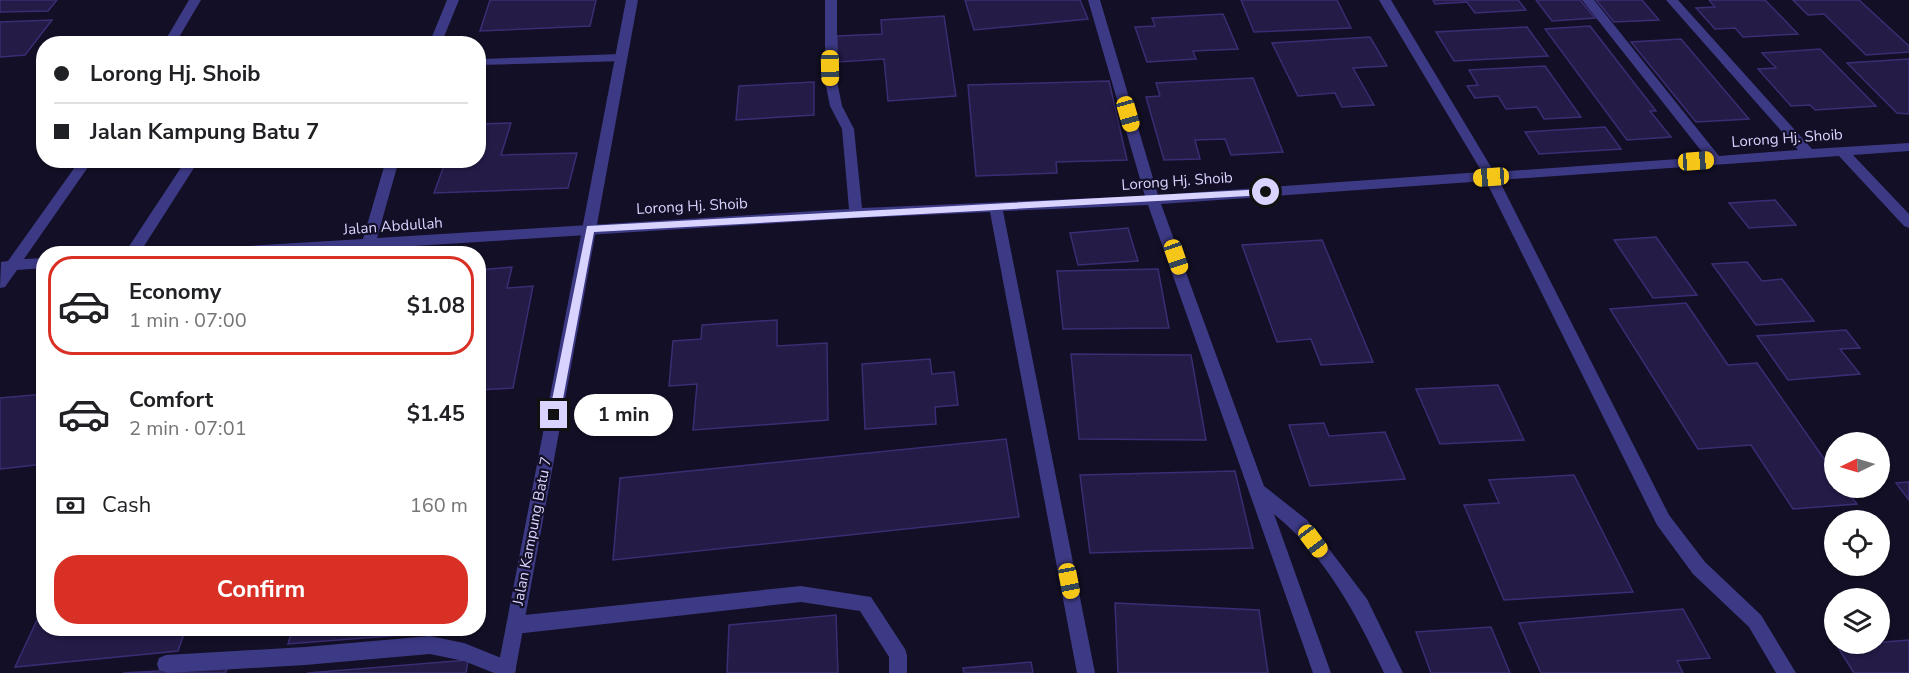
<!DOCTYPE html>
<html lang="en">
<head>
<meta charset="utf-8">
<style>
  :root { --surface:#fff; --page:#f2f2f2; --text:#202124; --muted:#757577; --line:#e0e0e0; --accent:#d93025 }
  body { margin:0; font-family:"Nunito Sans",sans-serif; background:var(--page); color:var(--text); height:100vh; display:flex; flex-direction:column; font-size:22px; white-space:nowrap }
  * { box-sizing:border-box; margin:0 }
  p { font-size:20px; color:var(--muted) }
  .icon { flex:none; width:33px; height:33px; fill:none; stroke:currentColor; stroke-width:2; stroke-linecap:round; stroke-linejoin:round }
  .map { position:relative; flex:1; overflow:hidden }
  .sheet { position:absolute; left:36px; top:246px; width:450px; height:390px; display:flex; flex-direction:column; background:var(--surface); border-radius:24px; box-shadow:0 2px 4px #0004 }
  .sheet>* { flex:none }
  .hud { position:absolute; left:36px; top:36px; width:450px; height:132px; border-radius:24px; box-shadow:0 2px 4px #0004; display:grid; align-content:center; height:132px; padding:0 18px; background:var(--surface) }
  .needle { width:39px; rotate:265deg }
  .fabs { position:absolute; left:1824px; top:432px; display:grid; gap:12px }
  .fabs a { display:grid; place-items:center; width:66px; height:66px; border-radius:50%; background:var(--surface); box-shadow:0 2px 4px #0004; font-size:30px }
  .end { position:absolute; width:27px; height:27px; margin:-14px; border:8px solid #d9d4ff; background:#111; box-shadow:0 0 0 3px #111 }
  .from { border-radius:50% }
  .bubble { position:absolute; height:42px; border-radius:21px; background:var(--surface); box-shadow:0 2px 4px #0004; font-size:20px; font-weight:700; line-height:42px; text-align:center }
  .car { position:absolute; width:18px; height:36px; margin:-18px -9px; border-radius:8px; box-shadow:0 0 4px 2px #0007; background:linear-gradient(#f5c518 24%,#345 0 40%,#f5c518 0 76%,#345 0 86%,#f5c518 0) }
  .hud b { display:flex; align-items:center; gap:21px; height:57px; font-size:22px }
  .hud b+b { border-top:2px solid var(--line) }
  .hud i { width:15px; height:15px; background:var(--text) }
  ul { padding:10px 0 0; list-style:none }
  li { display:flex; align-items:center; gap:18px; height:99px; margin:0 12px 9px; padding:0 6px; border:3px solid transparent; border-radius:24px }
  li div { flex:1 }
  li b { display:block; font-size:22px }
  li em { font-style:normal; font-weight:700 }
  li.selected { border-color:var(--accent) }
  li>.icon { width:54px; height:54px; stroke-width:1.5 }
  .pay { display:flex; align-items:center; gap:15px; height:66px; padding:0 18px; font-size:22px }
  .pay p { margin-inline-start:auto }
  .action { display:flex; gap:12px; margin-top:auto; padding:12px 18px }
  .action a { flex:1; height:69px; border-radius:24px; background:var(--accent); color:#fff; font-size:24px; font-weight:700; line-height:69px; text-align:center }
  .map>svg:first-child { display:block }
</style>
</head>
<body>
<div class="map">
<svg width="1909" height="673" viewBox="0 0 1909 673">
  <rect width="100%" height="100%" fill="#130f26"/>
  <path fill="#241b47" stroke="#3b2d73" stroke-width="1.5" d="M0 0H57L48 11 0 12Z
    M490 0H596L590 26 480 31Z
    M965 0H1080L1088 19 974 30Z
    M1241 0H1337L1351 28 1254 32Z
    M1433 0H1518L1526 10 1475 13 1467 2 1435 4Z
    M1536 0H1580L1595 18 1552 21Z
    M1596 0H1642L1659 20 1614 22Z
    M1709 0H1765L1798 34 1743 37 1735 28 1715 29 1696 8 1715 7Z
    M1793 0H1859L1909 46V52L1866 55 1824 14 1808 15Z
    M1223 14 1238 49 1193 51 1196 59 1147 62 1135 27 1155 26 1152 18Z
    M944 16 956 96 888 101 884 59 838 62 837 36 882 34 881 20Z
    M52 20 25 55 0 57V22Z
    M1590 26 1656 111H1650L1671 137 1627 140 1545 29Z
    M1527 27 1548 56 1454 61 1436 32Z
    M1370 37 1387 66 1353 68 1374 105 1342 107 1335 93 1298 96 1272 43Z
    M1681 39 1749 119 1696 122 1631 42Z
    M1820 49 1876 106 1815 110 1810 105 1791 106 1758 69 1776 68 1762 53Z
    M1909 59V114L1897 113 1847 63Z
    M1545 66 1581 117 1544 119 1537 107 1506 109 1498 96 1475 98 1467 86 1478 85 1469 70Z
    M1253 78 1283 152 1231 155 1225 139 1195 140 1200 159 1164 160 1146 97 1160 96 1156 83Z
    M1109 81 1127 160 1056 162 1057 173 976 176 968 85Z
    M814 82V115L736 120 739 86Z
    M511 123 501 155 577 153 568 188 434 193 446 160H478V124Z
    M1605 127 1621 149 1539 154 1525 132Z
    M1775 200 1796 225 1749 228 1729 203Z
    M1128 228 1138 261 1078 265 1070 233Z
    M1656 237 1697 295 1653 298 1614 240Z
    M1322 240 1373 362 1321 365 1311 339 1277 342 1242 245Z
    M1747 262 1762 281 1782 279 1814 321 1756 325 1712 264Z
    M512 267 507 288 533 286 513 388 478 390V270Z
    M1158 269 1169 328 1063 329 1057 271Z
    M1686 303 1728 365 1757 363 1834 473V488H1845L1857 504 1793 509 1751 445 1698 449 1610 309Z
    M777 320V346L827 343 828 420 693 430 697 384 669 386 673 341 701 339 702 325Z
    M1846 330 1860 348 1840 349 1860 374 1788 380 1757 336Z
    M1071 354 1191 355 1206 440 1079 439Z
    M930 359 932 374 954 372 958 405 935 407 936 424 865 429 862 364Z
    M1498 385 1524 440 1440 444 1416 389Z
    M44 394V464L0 469V398Z
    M1324 423 1329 436 1385 432 1405 479 1310 486 1289 425Z
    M1006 439 1019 517 613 560 620 478Z
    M1235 471 1253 548 1090 553 1080 475Z
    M1574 475 1633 592 1504 600 1464 505 1499 503 1489 480Z
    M1909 482V500L1896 483Z
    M1115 603 1259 610 1268 673H1118Z
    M44 605V628H186L178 651 15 667Z
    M1683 609 1710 658 1677 661 1683 673H1541L1519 623Z
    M836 615 838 673H727L729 625Z
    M1491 627 1510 673H1431L1416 632Z
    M293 628H442L441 632 288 644Z
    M1909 640V673H1854L1837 646Z
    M468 660 466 673H307Z
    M1031 662 1033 673H964L963 668Z
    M228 667 225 673H123Z"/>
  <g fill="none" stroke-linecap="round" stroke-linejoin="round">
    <path fill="#3d3a85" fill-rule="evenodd" d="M186 160H199L139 254H124Z"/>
    <path fill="#3d3a85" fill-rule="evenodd" d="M189 0H201L175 44H163Z
      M447 0H459L441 44H429Z
      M825 0H837V81L842 106 854 129 862 208 1145 196 1088 0H1100L1158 195 1482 172 1379 0H1391L1494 172 1706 157 1582 0H1594L1719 156 1798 150 1666 0H1678L1812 149 1909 143V151L1853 155 1909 214V228L1904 226 1839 156 1499 180 1669 515 1705 562 1761 615 1796 673H1776L1749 627 1693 574 1657 525 1486 181 1161 204 1264 486 1307 520 1367 599 1403 673H1384C1357 615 1325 555 1274 514L1331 673H1313L1148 205 1003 211 1095 673H1077L990 212 856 218 287 254H191L198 249 363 239 386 160H399L377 238 849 209 842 129 830 106 825 81Z
      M621 54 625 55V61L478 65 479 60 483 59Z
      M80 160H93L24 259 44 258V268L17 270 5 287 0 288 1 262 8 261Z
      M801 586 871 597 905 649 907 655V673H889V657L860 611 801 602 515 634 509 631 506 625 509 619 515 616Z
      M430 636 464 643 514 663 516 669 515 673H494L464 661 430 654 305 665 168 673 159 670 157 664 159 658 166 655 305 647Z"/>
    <path fill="#3d3a85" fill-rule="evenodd" d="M626 0H638L515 673H497Z"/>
  </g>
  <path fill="#d9d4ff" d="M1266 189 1270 192 1266 195 594 232 560 415 554 419 549 415 587 226Z"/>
  <g text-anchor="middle" stroke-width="4.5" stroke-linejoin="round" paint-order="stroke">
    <g font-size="15" fill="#d9d4ff" stroke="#130f26">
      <text transform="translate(1787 138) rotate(-4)" y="5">Lorong Hj. Shoib</text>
      <text transform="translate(1177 181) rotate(-4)" y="5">Lorong Hj. Shoib</text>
      <text transform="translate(692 206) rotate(-3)" y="5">Lorong Hj. Shoib</text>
      <text transform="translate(393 226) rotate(-4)" y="5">Jalan Abdullah</text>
      <text transform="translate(532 531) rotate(-79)" y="5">Jalan Kampung Batu 7</text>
    </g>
  </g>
</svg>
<div class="fabs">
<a><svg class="needle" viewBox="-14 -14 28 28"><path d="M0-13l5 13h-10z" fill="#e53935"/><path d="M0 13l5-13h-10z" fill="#757577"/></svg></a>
<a><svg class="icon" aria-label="locate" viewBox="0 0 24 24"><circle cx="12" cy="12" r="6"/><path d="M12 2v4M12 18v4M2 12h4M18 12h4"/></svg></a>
<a><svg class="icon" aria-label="layers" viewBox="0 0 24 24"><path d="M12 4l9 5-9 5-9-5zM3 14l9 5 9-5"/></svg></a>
</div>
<i class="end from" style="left:1266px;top:192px"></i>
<i class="end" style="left:554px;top:415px"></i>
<div class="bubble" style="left:574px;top:394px;width:99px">1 min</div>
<i class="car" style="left:830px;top:68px;rotate:179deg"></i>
<i class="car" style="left:1128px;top:114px;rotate:164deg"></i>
<i class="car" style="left:1696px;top:161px;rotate:86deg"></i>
<i class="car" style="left:1491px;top:177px;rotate:266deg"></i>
<i class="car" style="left:1176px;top:257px;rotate:161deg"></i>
<i class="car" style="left:1313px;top:541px;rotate:143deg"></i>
<i class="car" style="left:1069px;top:581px;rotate:169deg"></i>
<div class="hud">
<b><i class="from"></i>Lorong Hj. Shoib</b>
<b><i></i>Jalan Kampung Batu 7</b>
</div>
<section class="sheet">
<ul>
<li class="selected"><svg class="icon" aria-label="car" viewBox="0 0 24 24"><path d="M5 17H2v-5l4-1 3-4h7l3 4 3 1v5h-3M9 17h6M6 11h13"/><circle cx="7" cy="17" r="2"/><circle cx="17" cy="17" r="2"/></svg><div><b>Economy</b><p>1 min · 07:00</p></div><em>$1.08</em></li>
<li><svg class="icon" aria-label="car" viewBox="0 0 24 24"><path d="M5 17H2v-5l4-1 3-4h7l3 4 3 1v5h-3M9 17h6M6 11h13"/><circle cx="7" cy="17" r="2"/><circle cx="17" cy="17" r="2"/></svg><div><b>Comfort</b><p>2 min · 07:01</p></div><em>$1.45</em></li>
</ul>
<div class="pay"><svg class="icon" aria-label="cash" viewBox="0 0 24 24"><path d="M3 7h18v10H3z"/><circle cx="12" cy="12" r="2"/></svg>Cash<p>160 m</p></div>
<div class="action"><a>Confirm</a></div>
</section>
</div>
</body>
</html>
